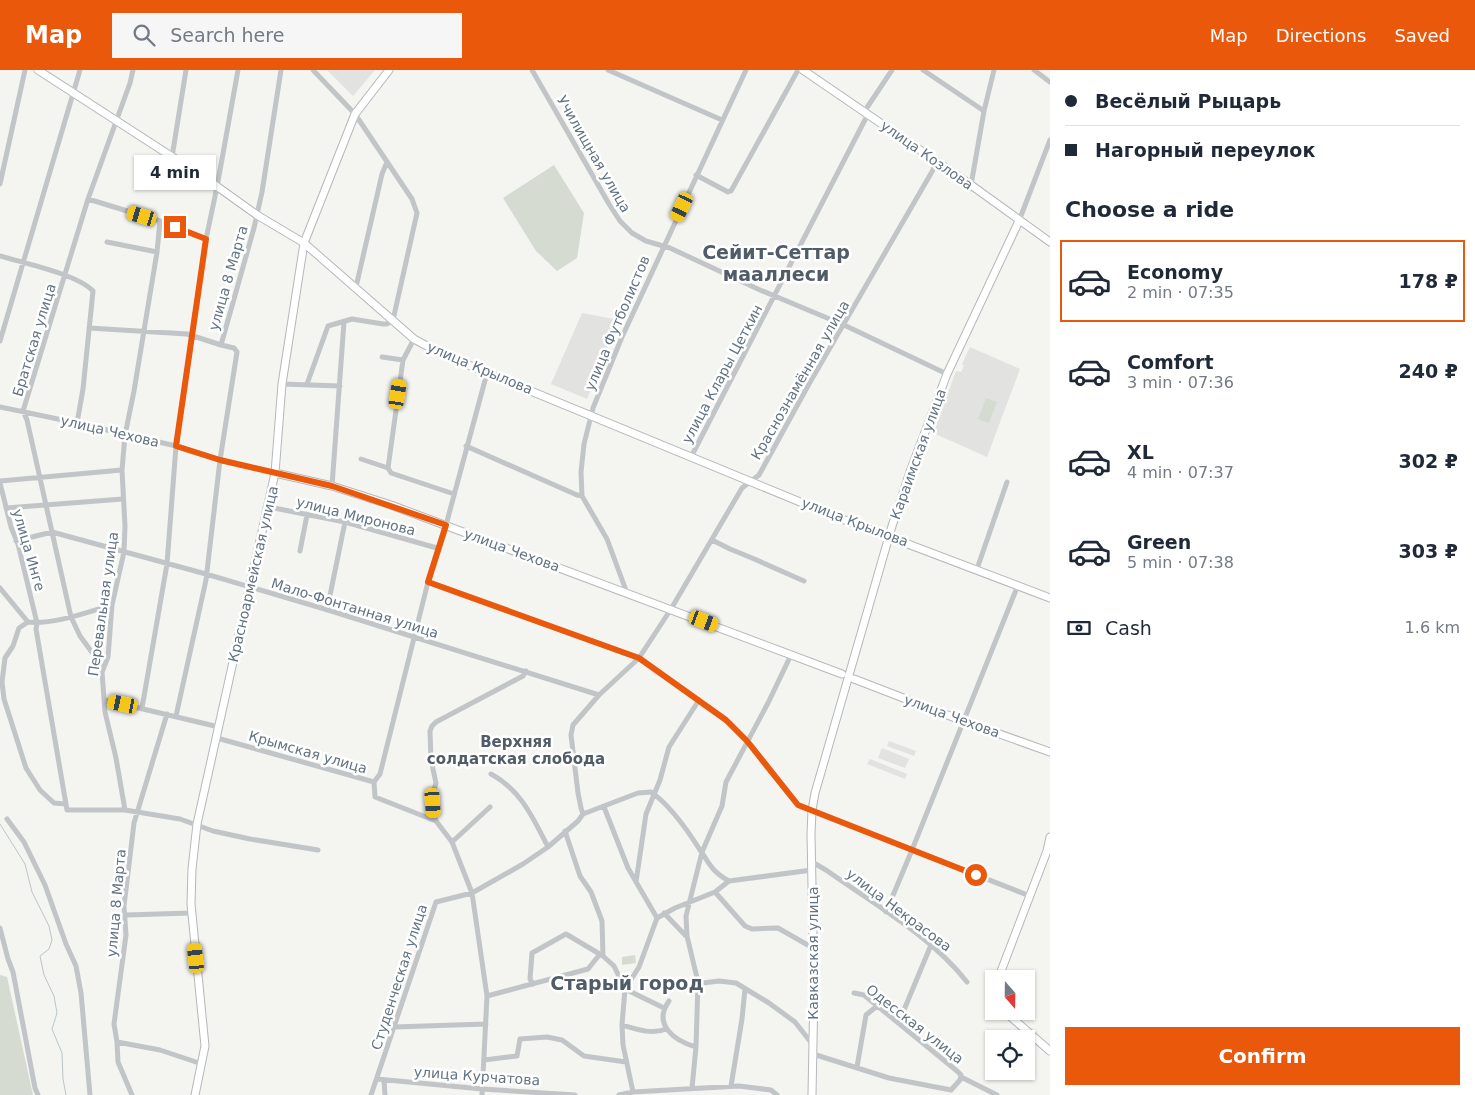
<!DOCTYPE html>
<html lang="en">
<head>
<meta charset="utf-8">
<style>
  :root { --surface:#fff; --page:#f6f6f7; --text:#1f2937; --muted:#747a83; --line:#e0e1e3; --accent:#ea580c }
  body { margin:0; font-family:"DejaVu Sans",sans-serif; background:var(--page); color:var(--text); height:100vh; display:flex; flex-direction:column; font-size:19px; white-space:nowrap }
  * { box-sizing:border-box; margin:0 }
  p { font-size:16px; color:var(--muted) }
  .icon { flex:none; width:28px; height:28px; fill:none; stroke:currentColor; stroke-width:2; stroke-linecap:round; stroke-linejoin:round }
  .map { position:relative; flex:1; overflow:hidden }
  .details { display:flex; flex-direction:column; background:var(--surface); width:425px }
  .details>* { flex:none }
  .guide { display:grid; align-content:center; height:110px; padding:0 15px; background:var(--surface) }
  .needle { width:32px; rotate:160deg }
  .tools { position:absolute; left:985px; top:900px; display:grid; gap:10px }
  .tools a { display:grid; place-items:center; width:50px; height:50px; border-radius:0px; background:var(--surface); box-shadow:0 1px 4px #0004; font-size:25px }
  .end { position:absolute; width:22px; height:22px; margin:-11px; border:6px solid #ea580c; background:#fff; box-shadow:0 0 0 2px #fff }
  .from { border-radius:50% }
  .bubble { position:absolute; height:35px; border-radius:0px; background:var(--surface); box-shadow:0 1px 4px #0004; font-size:16px; font-weight:800; line-height:35px; text-align:center }
  .car { position:absolute; width:15px; height:30px; margin:-15px -8px; border-radius:6px; box-shadow:0 0 4px 1px #0007; background:linear-gradient(#f5c518 24%,#345 0 40%,#f5c518 0 76%,#345 0 86%,#f5c518 0) }
  .guide b { display:flex; align-items:center; gap:18px; height:48px; font-size:19px }
  .guide b+b { border-top:1px solid var(--line) }
  .guide i { width:12px; height:12px; background:var(--text) }
  ul { padding:0; list-style:none }
  li { display:flex; align-items:center; gap:15px; height:82px; margin:0 10px 8px; padding:0 5px; border:2px solid transparent; border-radius:0px }
  li div { flex:1 }
  li b { display:block; font-size:19px }
  li em { font-style:normal; font-weight:800 }
  li.on { border-color:var(--accent) }
  li>.icon { width:45px; height:45px; stroke-width:1.5 }
  h2 { padding:0 15px; font-size:22px; line-height:60px }
  .pay { display:flex; align-items:center; gap:12px; height:55px; padding:0 15px; font-size:19px }
  .pay p { margin-inline-start:auto }
  .button { display:flex; gap:10px; margin-top:auto; padding:10px 15px }
  .button a { flex:1; height:58px; border-radius:0px; background:var(--accent); color:#fff; font-size:20px; font-weight:800; line-height:58px; text-align:center }
  header { display:flex; align-items:center; gap:30px; box-sizing:border-box; height:70px; padding:0 25px; background:var(--accent); color:#fff }
  header strong { font-size:24px }
  nav { display:flex; gap:28px; margin-inline-start:auto; font-size:18px }
  .search { width:350px; height:45px; background:var(--page); display:flex; align-items:center; gap:12px; box-sizing:border-box; padding:0 18px; border-radius:0px; color:var(--muted); font-size:19px }
  main { display:flex; flex:1; min-height:0 }
  .map>svg:first-child { display:block }
</style>
</head>
<body>
<header>
<strong>Map</strong>
<div class="search"><svg class="icon" aria-label="search" viewBox="0 0 24 24"><circle cx="10" cy="10" r="6"/><path d="M15 15l6 6"/></svg>Search here</div>
<nav><a>Map</a><a>Directions</a><a>Saved</a></nav>
</header>
<main>
<div class="map">
<svg width="1050" height="1025" viewBox="0 0 1050 1025">
  <rect width="100%" height="100%" fill="#f4f4f0"/>
  <path fill="#e2e3e1" d="M327 0H375L353 26Z
    M582 243 619 250 587 329 551 314Z
    M970 277 1020 299 987 387 933 363 956 301 961 302 964 296 962 294Z
    M889 671 916 681 914 686 887 676Z
    M882 678 909 689 905 698 878 688Z
    M870 689 907 704 905 709 867 694Z"/>
  <path fill="#d5dbd1" d="M554 95 584 143 577 188 557 201 536 181 503 128Z
    M986 328 997 332 989 353 978 349Z
    M635 885 636 893 622 895V887Z
    M0 905 7 907 33 1025H0Z"/>
  <g fill="none" stroke-linecap="round" stroke-linejoin="round">
    <path stroke="#bac6cb" stroke-width="1" d="M0 754 25 794 32 822 49 856 52 870 49 879 40 886 44 905 54 926 57 943 52 959 62 983 63 1009 66 1025"/>
    <g stroke="#b4b8bc" stroke-width="9">
      <path id="major" d="M38 0 208 110 257 145 304 173 414 269 436 281 487 303 834 446 1050 528
        M803 0 971 115 1050 172
        M275 403 332 416 391 435 842 604
        M854 609 963 651 1050 682
        M998 909 1047 781 1050 767
        M994 920 992 925 994 931
        M1004 941 1050 981
        M195 1025 205 976 191 834 192 799 197 754 275 403 282 314 304 173 355 44 389 0
        M812 1025 814 918 811 764 812 740 815 723 892 456 911 399 947 304 1019 151"/>
    </g>
    <path stroke="#c1c5c8" stroke-width="5" d="M532 0 609 134 620 151 632 163 646 171 670 178 760 220 844 255 947 304
      M608 0 722 50
      M923 0 984 41
      M1034 0 1050 12
      M864 42 892 0
      M172 87 186 0
      M696 105 728 122 731 121 798 0
      M0 114 25 0
      M971 115 984 41 994 0
      M88 129 160 151 206 169
      M1019 151 1050 70
      M107 172 157 182
      M0 186C23 193 77 204 93 221L83 319 77 353
      M356 217 382 104 387 92
      M89 258 187 264 221 275 234 278 237 282 220 390 206 510 176 646
      M0 271 80 0
      M221 275 254 158 262 122 281 0
      M382 287 403 290
      M282 314 340 316
      M307 314 328 256 352 249 383 254H387L393 250 417 143 412 129 355 44 313 0
      M0 337 77 353 176 376 220 390 275 403
      M466 376 577 425 582 426
      M691 387 868 44
      M361 389 388 398 391 403 454 424
      M388 398 403 290 414 269
      M0 411 122 400
      M0 413 11 457 18 474 37 553 36 559 67 740H125L180 749 213 761 250 769 318 780
      M332 416 344 252
      M269 437 345 452 437 478
      M6 438 123 429
      M712 470 730 479 752 488 804 511
      M16 471 52 462 206 504 328 540 599 625
      M300 481 307 445
      M977 499 1007 412
      M428 512 639 588 726 650 747 671 798 735 1030 826
      M0 518 28 552C54 555 87 542 112 535
      M627 523 607 469 582 426 581 402 584 374 593 338 622 267 746 0
      M327 540 345 452
      M28 552 19 558 13 576 5 588 2 612 4 629 26 698 40 720 54 733 65 734
      M102 602 99 592 80 566 71 547 27 350 23 341 88 129 130 13 133 0
      M105 630 219 657
      M142 638 167 494 176 376 206 169 217 117 238 0
      M217 668 374 712
      M491 704C521 720 533 748 548 777
      M374 712 380 704 428 512 446 455 487 303
      M374 712 375 727 436 751
      M604 737 628 798 657 848
      M125 740 116 688 105 642 102 602 108 587 112 535 124 482 125 456 122 400 125 365 134 321 157 182 160 151
      M583 744 581 738 578 723 571 665 573 655 599 625 639 588 671 539 742 418 759 405 809 314 937 93
      M583 744 638 723 651 722C670 735 688 761 700 780 710 794 712 802 729 811
      M7 749 24 772 45 815 66 874 76 896 81 923 90 1025
      M565 761 580 806 591 822 602 851 603 886
      M452 772 490 737
      M812 792 826 800C874 834 931 866 967 912
      M636 812 646 744 660 710 669 677 699 630
      M715 822 745 856 752 859 778 858 813 878
      M886 842 912 780 1018 515
      M664 843 686 866
      M126 845 191 843
      M0 858 8 889 13 902 35 1018 38 1025
      M533 914 530 909 532 883 566 864 603 886 614 896 625 919 664 938
      M698 916 703 913 719 911 736 913 769 933 795 952 813 975
      M487 926 588 899 600 884
      M669 931C652 955 675 971 696 977
      M899 952 931 875
      M622 955C636 959 652 965 666 959
      M394 957 486 954
      M117 972 160 980 202 994
      M813 984 889 1008 951 1020 960 1010 961 1005 957 1001 864 925 854 923
      M484 990 517 986 520 969 547 967 562 970 584 986 626 992
      M857 997 866 945 877 936
      M961 1007 997 1025
      M377 1009 482 1019 575 1025
      M384 1010 385 1025
      M731 1016 742 949 745 919
      M692 1018 696 977 698 912 687 866 686 846 702 782 722 736 726 712 768 633 791 585
      M633 1022 623 975 622 955 625 919 639 897 657 848 675 838 715 822 729 811 812 800
      M132 1025 118 992 117 972 114 954 126 865 124 836 134 753 167 644
      M371 1025 436 832 472 823 523 794 548 777 578 751 583 744
      M482 1025 487 926 472 823 452 772 436 751 434 743V720L436 713 431 690 430 661 432 656 436 652 523 606 526 601
      M619 1025 633 1022 739 1016 771 1020 777 1025"/>
    <use href="#major" stroke="#fff" stroke-width="7"/>
  </g>
  <g fill="none" stroke-linecap="round" stroke-linejoin="round">
    <path stroke="#ea580c" stroke-width="6" d="M175 157 206 169 176 376 220 390 332 416 446 455 428 512 639 588 726 650 747 671 798 735 976 805"/>
  </g>
  <g text-anchor="middle" stroke-width="5" stroke-linejoin="round" paint-order="stroke">
    <g font-size="14" fill="#627382" stroke="#fff">
      <text transform="translate(594 84) rotate(60)" y="5">Училищная улица</text>
      <text transform="translate(927 85) rotate(35)" y="5">улица Козлова</text>
      <text transform="translate(228 208) rotate(-74)" y="5">улица 8 Марта</text>
      <text transform="translate(617 253) rotate(-67)" y="5">улица Футболистов</text>
      <text transform="translate(34 270) rotate(-73)" y="5">Братская улица</text>
      <text transform="translate(480 298) rotate(23)" y="5">улица Крылова</text>
      <text transform="translate(722 304) rotate(-62)" y="5">улица Клары Цеткин</text>
      <text transform="translate(800 310) rotate(-60)" y="5">Краснознамённая улица</text>
      <text transform="translate(110 361) rotate(13)" y="5">улица Чехова</text>
      <text transform="translate(918 384) rotate(-70)" y="5">Караимская улица</text>
      <text transform="translate(356 446) rotate(14)" y="5">улица Миронова</text>
      <text transform="translate(855 452) rotate(21)" y="5">улица Крылова</text>
      <text transform="translate(29 480) rotate(74)" y="5">улица Инге</text>
      <text transform="translate(512 480) rotate(20)" y="5">улица Чехова</text>
      <text transform="translate(253 504) rotate(-77)" y="5">Красноармейская улица</text>
      <text transform="translate(103 534) rotate(-82)" y="5">Перевальная улица</text>
      <text transform="translate(355 538) rotate(17)" y="5">Мало-Фонтанная улица</text>
      <text transform="translate(952 646) rotate(20)" y="5">улица Чехова</text>
      <text transform="translate(308 682) rotate(16)" y="5">Крымская улица</text>
      <text transform="translate(116 833) rotate(-85)" y="5">улица 8 Марта</text>
      <text transform="translate(899 840) rotate(37)" y="5">улица Некрасова</text>
      <text transform="translate(813 883) rotate(-90)" y="5">Кавказская улица</text>
      <text transform="translate(399 907) rotate(-72)" y="5">Студенческая улица</text>
      <text transform="translate(915 954) rotate(38)" y="5">Одесская улица</text>
      <text transform="translate(477 1006) rotate(4)" y="5">улица Курчатова</text>
    </g>
    <g font-size="15" font-weight="bold" fill="#505c67" stroke="#fff">
      <text x="516" y="677">Верхняя<tspan x="516" dy="17">солдатская слобода</tspan></text>
    </g>
    <g font-size="19" font-weight="bold" fill="#505c67" stroke="#fff">
      <text x="776" y="189">Сейит-Сеттар<tspan x="776" dy="22">мааллеси</tspan></text>
      <text x="627" y="920">Старый город</text>
    </g>
  </g>
</svg>
<div class="tools">
<a><svg class="needle" viewBox="-14 -14 28 28"><path d="M0-13l5 13h-10z" fill="#e53935"/><path d="M0 13l5-13h-10z" fill="#747a83"/></svg></a>
<a><svg class="icon" aria-label="locate" viewBox="0 0 24 24"><circle cx="12" cy="12" r="6"/><path d="M12 2v4M12 18v4M2 12h4M18 12h4"/></svg></a>
</div>
<i class="end from" style="left:976px;top:805px"></i>
<i class="end" style="left:175px;top:157px"></i>
<div class="bubble" style="left:134px;top:85px;width:82px">4 min</div>
<i class="car" style="left:682px;top:137px;rotate:205deg"></i>
<i class="car" style="left:142px;top:146px;rotate:287deg"></i>
<i class="car" style="left:398px;top:324px;rotate:9deg"></i>
<i class="car" style="left:704px;top:551px;rotate:111deg"></i>
<i class="car" style="left:123px;top:634px;rotate:282deg"></i>
<i class="car" style="left:433px;top:733px;rotate:176deg"></i>
<i class="car" style="left:196px;top:888px;rotate:354deg"></i>
</div>
<section class="details">
<div class="guide">
<b><i class="from"></i>Весёлый Рыцарь</b>
<b><i></i>Нагорный переулок</b>
</div>
<h2>Choose a ride</h2>
<ul>
<li class="on"><svg class="icon" aria-label="car" viewBox="0 0 24 24"><path d="M5 17H2v-5l4-1 3-4h7l3 4 3 1v5h-3M9 17h6M6 11h13"/><circle cx="7" cy="17" r="2"/><circle cx="17" cy="17" r="2"/></svg><div><b>Economy</b><p>2 min · 07:35</p></div><em>178 ₽</em></li>
<li><svg class="icon" aria-label="car" viewBox="0 0 24 24"><path d="M5 17H2v-5l4-1 3-4h7l3 4 3 1v5h-3M9 17h6M6 11h13"/><circle cx="7" cy="17" r="2"/><circle cx="17" cy="17" r="2"/></svg><div><b>Comfort</b><p>3 min · 07:36</p></div><em>240 ₽</em></li>
<li><svg class="icon" aria-label="car" viewBox="0 0 24 24"><path d="M5 17H2v-5l4-1 3-4h7l3 4 3 1v5h-3M9 17h6M6 11h13"/><circle cx="7" cy="17" r="2"/><circle cx="17" cy="17" r="2"/></svg><div><b>XL</b><p>4 min · 07:37</p></div><em>302 ₽</em></li>
<li><svg class="icon" aria-label="car" viewBox="0 0 24 24"><path d="M5 17H2v-5l4-1 3-4h7l3 4 3 1v5h-3M9 17h6M6 11h13"/><circle cx="7" cy="17" r="2"/><circle cx="17" cy="17" r="2"/></svg><div><b>Green</b><p>5 min · 07:38</p></div><em>303 ₽</em></li>
</ul>
<div class="pay"><svg class="icon" aria-label="cash" viewBox="0 0 24 24"><path d="M3 7h18v10H3z"/><circle cx="12" cy="12" r="2"/></svg>Cash<p>1.6 km</p></div>
<div class="button"><a>Confirm</a></div>
</section>
</main>
</body>
</html>
